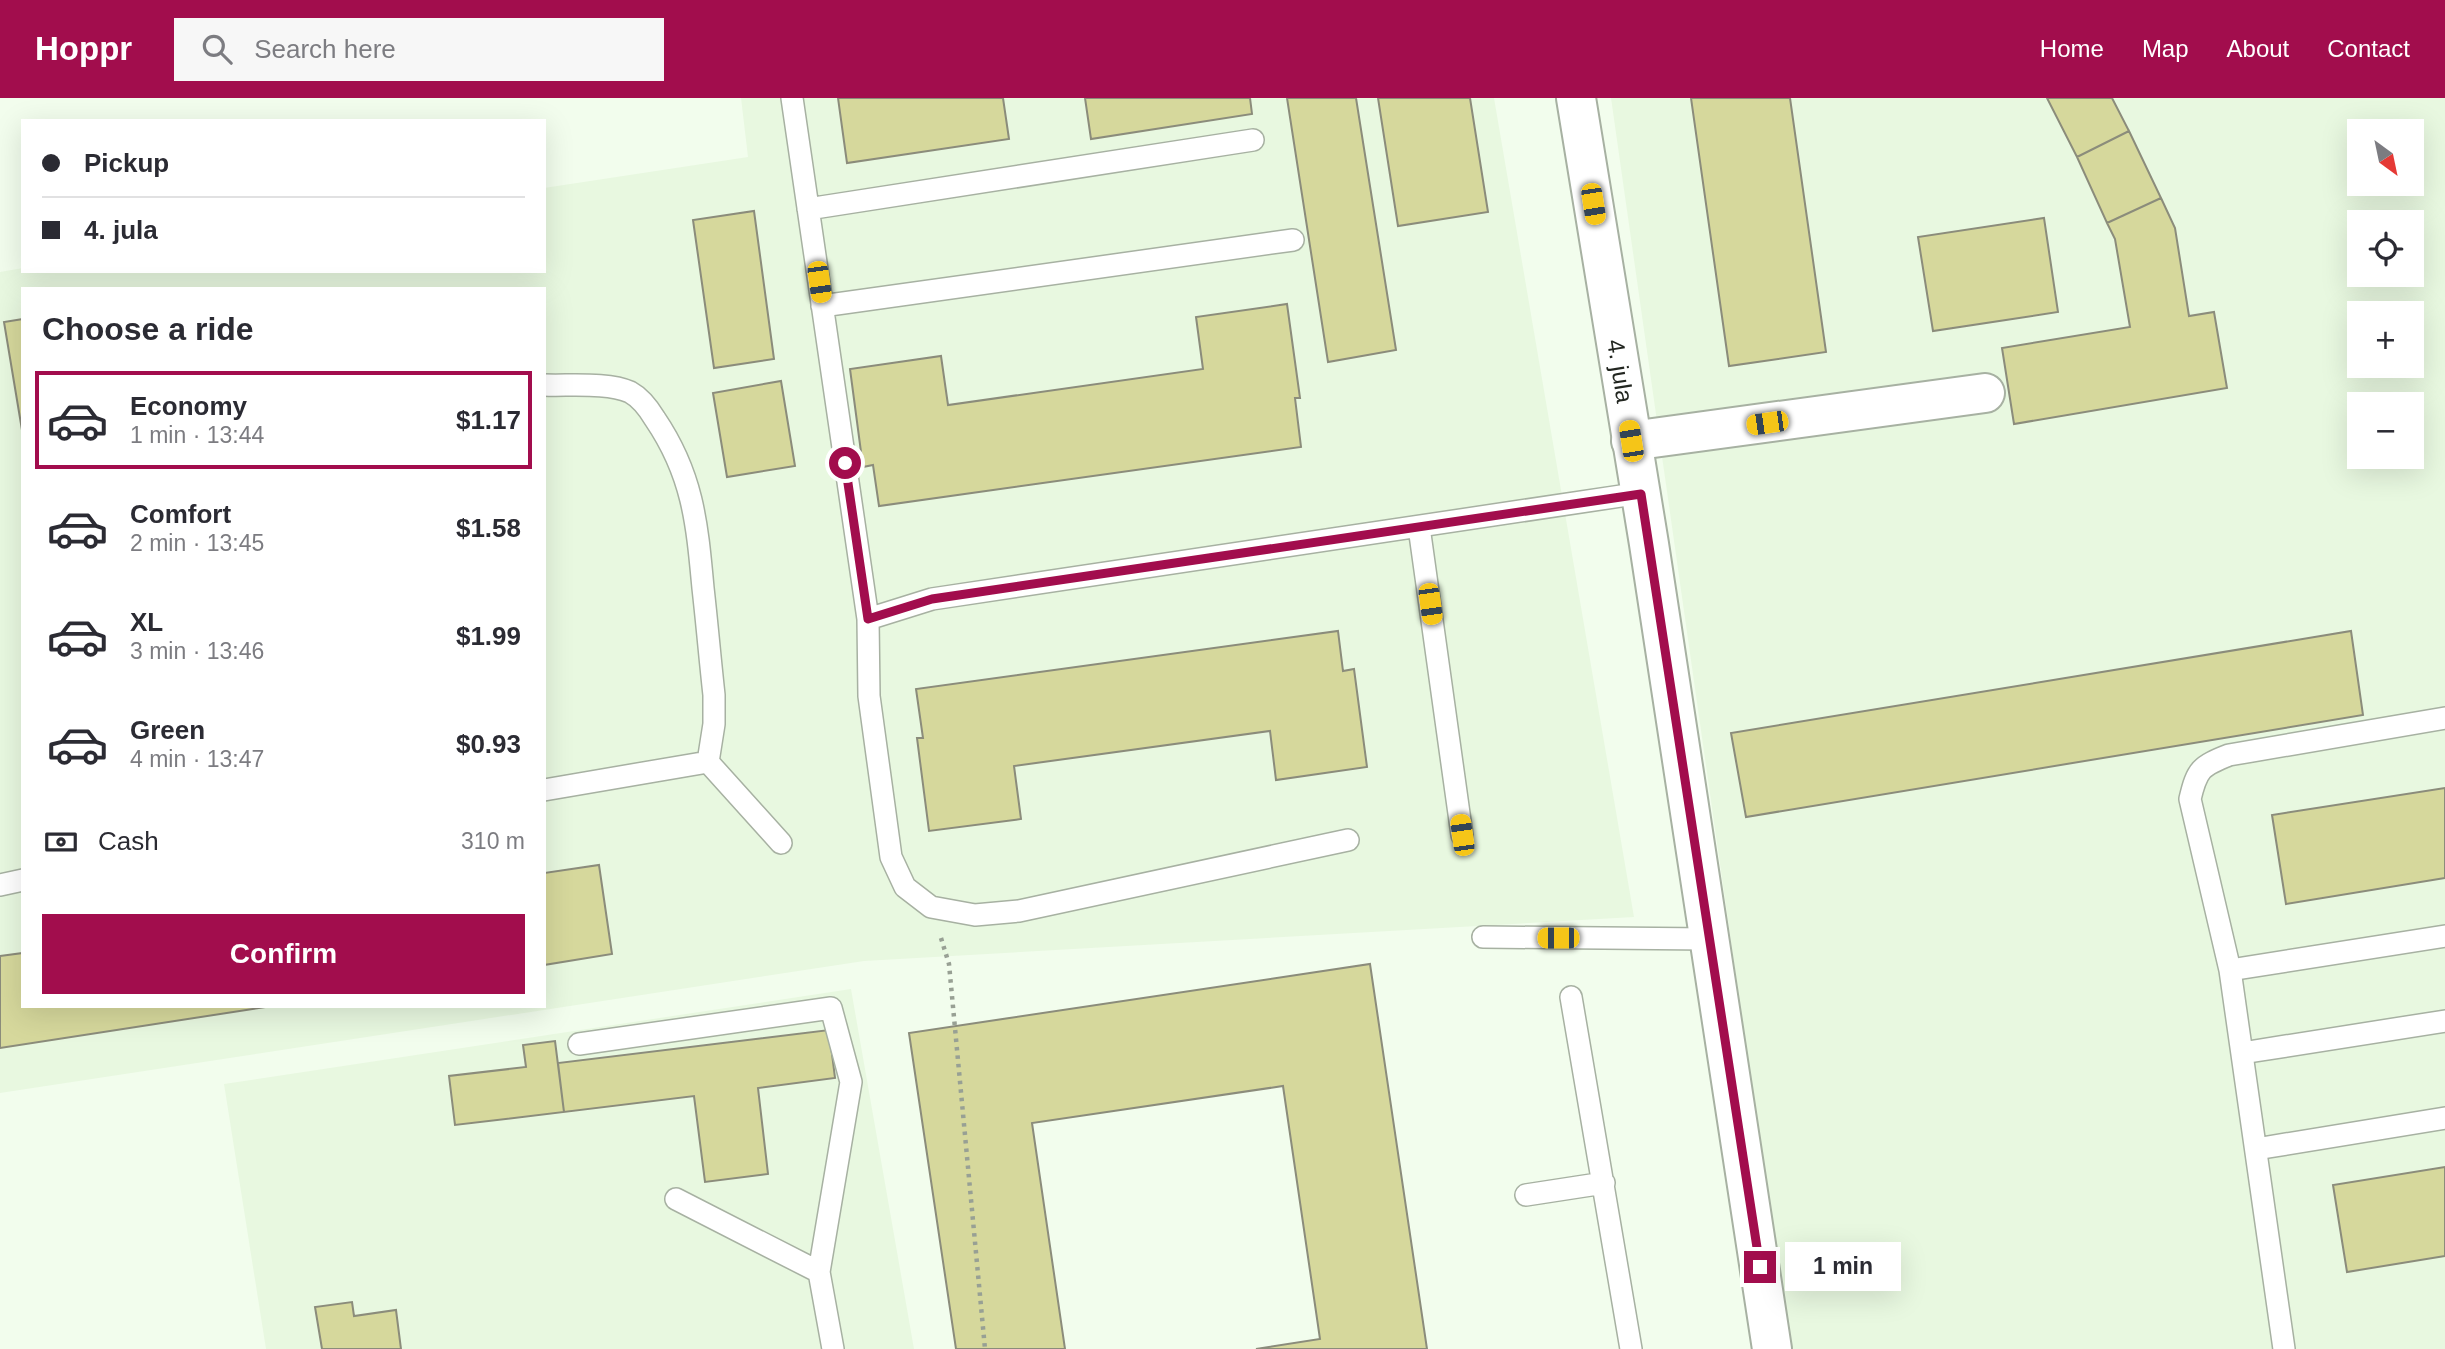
<!DOCTYPE html>
<html lang="en">
<head>
<meta charset="utf-8">
<style>
  :root { --surface:#fff; --page:#f7f7f7; --text:#2b2b33; --muted:#7c7c81; --line:#e1e1e2; --accent:#a20d4d }
  body { margin:0; font-family:Arial,sans-serif; background:var(--page); color:var(--text); height:100vh; display:flex; flex-direction:column; font-size:26px; white-space:nowrap }
  * { box-sizing:border-box; margin:0 }
  p { font-size:23px; color:var(--muted) }
  .icon { flex:none; width:38px; height:38px; fill:none; stroke:currentColor; stroke-width:2; stroke-linecap:round; stroke-linejoin:round }
  .map { position:relative; flex:1; overflow:hidden }
  .side { position:absolute; left:21px; top:189px; width:525px; height:721px; display:flex; flex-direction:column; background:var(--surface); border-radius:0px; box-shadow:0 7px 28px #0002 }
  .side>* { flex:none }
  .top-card { position:absolute; left:21px; top:21px; width:525px; height:154px; border-radius:0px; box-shadow:0 7px 28px #0002; display:grid; align-content:center; height:154px; padding:0 21px; background:var(--surface) }
  .needle { width:46px; rotate:147deg }
  .buttons { position:absolute; left:2347px; top:21px; display:grid; gap:14px }
  .buttons a { display:grid; place-items:center; width:77px; height:77px; border-radius:0px; background:var(--surface); box-shadow:0 7px 28px #0002; font-size:35px }
  .end { position:absolute; width:32px; height:32px; margin:-16px; border:9px solid #a20d4d; background:#fff; box-shadow:0 0 0 4px #fff }
  .from { border-radius:50% }
  .bubble { position:absolute; height:49px; border-radius:0px; background:var(--surface); box-shadow:0 7px 28px #0002; font-size:23px; font-weight:700; line-height:49px; text-align:center }
  .car { position:absolute; width:21px; height:42px; margin:-21px -10px; border-radius:9px; box-shadow:0 0 5px 2px #0007; background:linear-gradient(#f5c518 24%,#345 0 40%,#f5c518 0 76%,#345 0 86%,#f5c518 0) }
  .top-card b { display:flex; align-items:center; gap:24px; height:66px; font-size:26px }
  .top-card b+b { border-top:2px solid var(--line) }
  .top-card i { width:18px; height:18px; background:var(--text) }
  ul { padding:0; list-style:none }
  li { display:flex; align-items:center; gap:21px; height:98px; margin:0 14px 10px; padding:0 7px; border:4px solid transparent; border-radius:0px }
  li div { flex:1 }
  li b { display:block; font-size:26px }
  li em { font-style:normal; font-weight:700 }
  li.selected { border-color:var(--accent) }
  li>.icon { width:63px; height:63px; stroke-width:1.5 }
  h2 { padding:0 21px; font-size:32px; line-height:84px }
  .pay { display:flex; align-items:center; gap:18px; height:77px; padding:0 21px; font-size:26px }
  .pay p { margin-inline-start:auto }
  .button { display:flex; gap:14px; margin-top:auto; padding:14px 21px }
  .button a { flex:1; height:80px; border-radius:0px; background:var(--accent); color:#fff; font-size:28px; font-weight:700; line-height:80px; text-align:center }
  header { display:flex; align-items:center; gap:42px; box-sizing:border-box; height:98px; padding:0 35px; background:var(--accent); color:#fff }
  header strong { font-size:33px }
  nav { display:flex; gap:38px; margin-inline-start:auto; font-size:24px }
  .search { width:490px; height:63px; background:var(--page); display:flex; align-items:center; gap:18px; box-sizing:border-box; padding:0 24px; border-radius:0px; color:var(--muted); font-size:26px }
  .map>svg:first-child { display:block }
</style>
</head>
<body>
<header>
<strong>Hoppr</strong>
<div class="search"><svg class="icon" aria-label="search" viewBox="0 0 24 24"><circle cx="10" cy="10" r="6"/><path d="M15 15l6 6"/></svg>Search here</div>
<nav><a>Home</a><a>Map</a><a>About</a><a>Contact</a></nav>
</header>
<div class="map">
<svg width="2445" height="1251" viewBox="0 0 2445 1251">
  <rect width="100%" height="100%" fill="#f2fded"/>
  <path fill="#e8f8e0" fill-rule="evenodd" d="M741 0H1494L1634 819 864 863 0 995V174L23 170V173H544V90L748 59ZM23 191H544V908H23Z
    M1611 0H2445V1251H1789ZM2359 33H2412V86H2359ZM2359 124H2412V177H2359ZM2359 215H2412V268H2359ZM2359 306H2412V359H2359Z
    M851 891 914 1251H266L224 986Z"/>
  <path fill="#d6d89c" stroke="#8b8c7b" stroke-width="2" d="M838 0H1003L1009 41 847 65Z
    M1085 0H1250L1252 16 1091 41Z
    M1287 0H1356L1396 252 1328 264Z
    M1378 0H1470L1488 114 1398 128Z
    M1691 0H1790L1826 254 1729 268Z
    M2047 0H2112L2129 33 2077 59Z
    M2129 33 2161 100 2107 125 2077 59Z
    M2161 100 2175 130 2189 218 2214 214 2227 290 2014 326 2002 250 2130 229 2115 141 2107 125Z
    M754 113 774 261 714 270 693 122Z
    M2044 120 2058 214 1933 233 1918 139Z
    M1287 206 1300 300H1295L1301 349 879 408 873 367 863 369 850 271 941 258 948 307 1203 271 1196 219Z
    M23 221V338L4 224Z
    M781 283 795 368 727 379 713 295Z
    M1338 533 1343 573 1354 571 1367 669 1276 682 1270 633 1014 668 1021 721 929 733 917 640H923L916 591Z
    M2351 533 2363 617 1746 719 1731 635Z
    M2445 690V780L2286 806 2272 717Z
    M599 767 612 856 544 867V775Z
    M23 855V908H272L0 950V858Z
    M1370 866 1427 1251H1256L1320 1241 1283 988 1032 1025 1065 1251H956L909 935Z
    M829 932 835 980 758 990 768 1076 705 1084 694 998 564 1014 558 965Z
    M555 943 564 1014 455 1027 449 978 526 969 523 947Z
    M2445 1069V1158L2347 1174 2333 1087Z
    M352 1204 354 1218 396 1212 401 1251H322L315 1209Z"/>
  <g fill="none" stroke-linecap="round" stroke-linejoin="round">
    <g stroke="#a7b1a2" stroke-width="24">
      <path id="service" d="M792 0 868 521
        M808 111 1253 42
        M822 208 1293 142
        M544 287C569 288 608 284 630 294 641 300 649 311 655 321 693 377 697 425 703 490 707 525 710 561 714 597V626L708 664
        M1419 429 1462 737
        M544 692 708 664 781 745
        M1348 742 1019 813 975 817 931 809 905 789 891 759 869 598 868 521 932 501 1641 395
        M0 787 23 782
        M1483 839 1709 841
        M2230 872 2445 838
        M1571 899 1631 1251
        M579 946 831 910 851 984 819 1174
        M2242 955 2445 923
        M2256 1051 2445 1020
        M1526 1097 1604 1085
        M676 1101 819 1174 833 1251
        M2284 1251 2230 872 2190 701C2197 671 2201 668 2229 657L2445 620"/>
    </g>
    <g stroke="#a7b1a2" stroke-width="42">
      <path id="minor" d="M1631 343 1985 295"/>
    </g>
    <g stroke="#a7b1a2" stroke-width="42">
      <path id="secondary" d="M1576 0 1649 446 1772 1251"/>
    </g>
    <path stroke="#98a094" stroke-width="4.5" stroke-dasharray="3.5 5" stroke-linecap="butt" d="M941 840 949 866 985 1251"/>
    <use href="#service" stroke="#fff" stroke-width="21"/>
    <use href="#minor" stroke="#fff" stroke-width="38"/>
    <use href="#secondary" stroke="#fff" stroke-width="38"/>
  </g>
  <g fill="none" stroke-linecap="round" stroke-linejoin="round">
    <path stroke="#a20d4d" stroke-width="9" d="M845 365 868 521 932 501 1641 396 1760 1169"/>
  </g>
  <g text-anchor="middle" stroke-width="5" stroke-linejoin="round" paint-order="stroke">
    <g font-size="24" fill="#222620" stroke="#fff">
      <text transform="translate(1620 273) rotate(81)" y="8">4. jula</text>
    </g>
  </g>
</svg>
<div class="buttons">
<a><svg class="needle" viewBox="-14 -14 28 28"><path d="M0-13l5 13h-10z" fill="#e53935"/><path d="M0 13l5-13h-10z" fill="#7c7c81"/></svg></a>
<a><svg class="icon" aria-label="locate" viewBox="0 0 24 24"><circle cx="12" cy="12" r="6"/><path d="M12 2v4M12 18v4M2 12h4M18 12h4"/></svg></a>
<a>+</a>
<a>−</a>
</div>
<i class="end from" style="left:845px;top:365px"></i>
<i class="end" style="left:1760px;top:1169px"></i>
<div class="bubble" style="left:1785px;top:1144px;width:116px">1 min</div>
<i class="car" style="left:1593px;top:106px;rotate:171deg"></i>
<i class="car" style="left:819px;top:184px;rotate:172deg"></i>
<i class="car" style="left:1767px;top:325px;rotate:262deg"></i>
<i class="car" style="left:1631px;top:343px;rotate:351deg"></i>
<i class="car" style="left:1430px;top:506px;rotate:172deg"></i>
<i class="car" style="left:1462px;top:737px;rotate:352deg"></i>
<i class="car" style="left:1558px;top:840px;rotate:270deg"></i>
<div class="top-card">
<b><i class="from"></i>Pickup</b>
<b><i></i>4. jula</b>
</div>
<section class="side">
<h2>Choose a ride</h2>
<ul>
<li class="selected"><svg class="icon" aria-label="car" viewBox="0 0 24 24"><path d="M5 17H2v-5l4-1 3-4h7l3 4 3 1v5h-3M9 17h6M6 11h13"/><circle cx="7" cy="17" r="2"/><circle cx="17" cy="17" r="2"/></svg><div><b>Economy</b><p>1 min · 13:44</p></div><em>$1.17</em></li>
<li><svg class="icon" aria-label="car" viewBox="0 0 24 24"><path d="M5 17H2v-5l4-1 3-4h7l3 4 3 1v5h-3M9 17h6M6 11h13"/><circle cx="7" cy="17" r="2"/><circle cx="17" cy="17" r="2"/></svg><div><b>Comfort</b><p>2 min · 13:45</p></div><em>$1.58</em></li>
<li><svg class="icon" aria-label="car" viewBox="0 0 24 24"><path d="M5 17H2v-5l4-1 3-4h7l3 4 3 1v5h-3M9 17h6M6 11h13"/><circle cx="7" cy="17" r="2"/><circle cx="17" cy="17" r="2"/></svg><div><b>XL</b><p>3 min · 13:46</p></div><em>$1.99</em></li>
<li><svg class="icon" aria-label="car" viewBox="0 0 24 24"><path d="M5 17H2v-5l4-1 3-4h7l3 4 3 1v5h-3M9 17h6M6 11h13"/><circle cx="7" cy="17" r="2"/><circle cx="17" cy="17" r="2"/></svg><div><b>Green</b><p>4 min · 13:47</p></div><em>$0.93</em></li>
</ul>
<div class="pay"><svg class="icon" aria-label="cash" viewBox="0 0 24 24"><path d="M3 7h18v10H3z"/><circle cx="12" cy="12" r="2"/></svg>Cash<p>310 m</p></div>
<div class="button"><a>Confirm</a></div>
</section>
</div>
</body>
</html>
